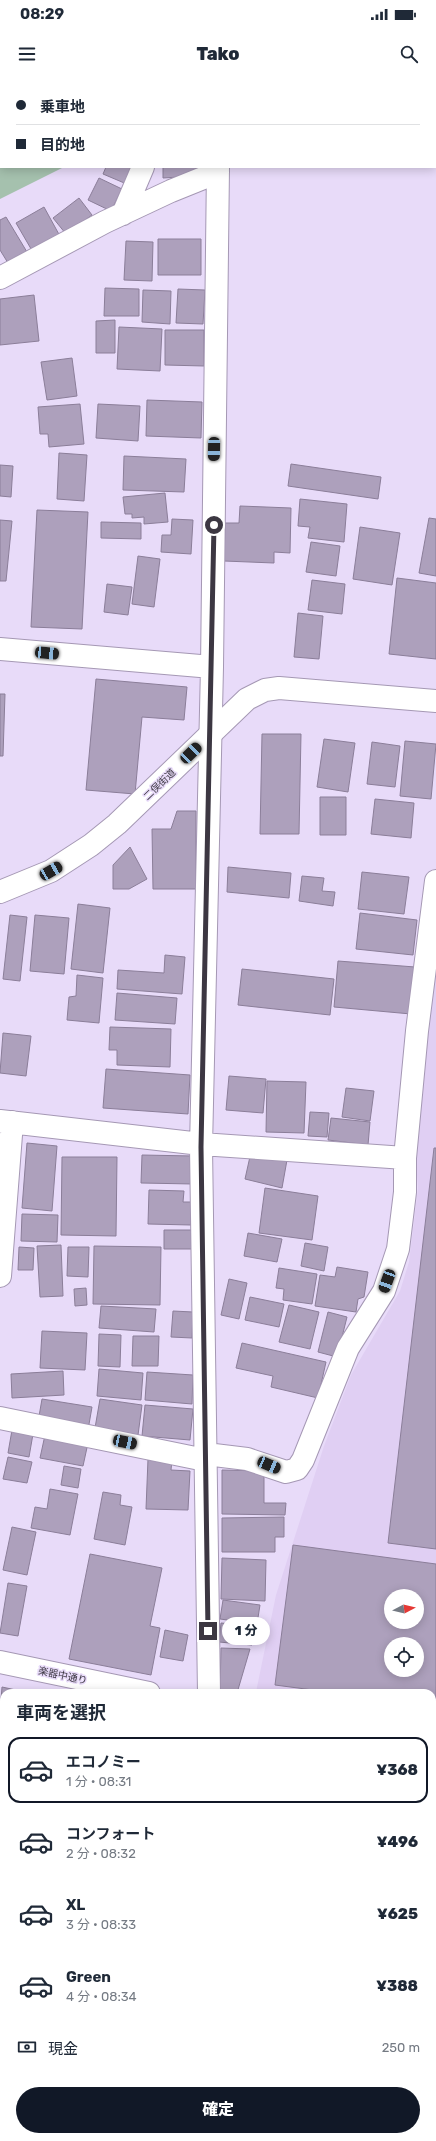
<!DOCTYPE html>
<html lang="ja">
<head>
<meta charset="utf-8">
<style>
  :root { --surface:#fff; --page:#f2f2f3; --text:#1f2937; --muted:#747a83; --line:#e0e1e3; --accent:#111827 }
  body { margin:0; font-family:Rubik,"Noto Sans JP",sans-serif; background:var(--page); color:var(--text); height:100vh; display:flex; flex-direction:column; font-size:15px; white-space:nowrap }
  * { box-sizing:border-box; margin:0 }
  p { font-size:13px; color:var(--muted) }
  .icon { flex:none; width:22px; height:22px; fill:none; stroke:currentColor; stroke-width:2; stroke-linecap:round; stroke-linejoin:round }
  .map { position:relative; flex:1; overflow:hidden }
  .panel { position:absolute; left:0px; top:1609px; width:436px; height:452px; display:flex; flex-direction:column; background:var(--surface); border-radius:12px 12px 0 0; box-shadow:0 2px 10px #0003 }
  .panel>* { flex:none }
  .banner { position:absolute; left:0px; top:0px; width:436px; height:88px; box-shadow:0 2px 10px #0003; display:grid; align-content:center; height:88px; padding:0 16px; background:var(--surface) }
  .needle { width:26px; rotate:83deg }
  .controls { position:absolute; left:384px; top:1509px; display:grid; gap:8px }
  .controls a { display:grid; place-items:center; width:40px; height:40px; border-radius:50%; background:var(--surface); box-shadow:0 2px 10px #0003; font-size:20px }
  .end { position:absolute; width:18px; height:18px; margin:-9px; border:5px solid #3c3742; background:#fff; box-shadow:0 0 0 2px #fff }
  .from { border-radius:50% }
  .bubble { position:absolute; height:28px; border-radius:14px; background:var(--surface); box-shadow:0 2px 10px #0003; font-size:13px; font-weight:800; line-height:28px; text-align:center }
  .car { position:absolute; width:12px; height:24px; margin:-12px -6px; border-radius:5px; box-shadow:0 0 3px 1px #0007; background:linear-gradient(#222 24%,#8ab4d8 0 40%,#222 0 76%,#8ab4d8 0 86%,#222 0) }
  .banner b { display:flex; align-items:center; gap:14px; height:38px; font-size:15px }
  .banner b+b { border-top:1px solid var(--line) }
  .banner i { width:10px; height:10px; background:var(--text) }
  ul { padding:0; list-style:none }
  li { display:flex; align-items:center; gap:12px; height:66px; margin:0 8px 6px; padding:0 8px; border:2px solid transparent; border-radius:12px }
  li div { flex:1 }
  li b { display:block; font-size:15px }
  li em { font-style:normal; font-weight:800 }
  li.on { border-color:var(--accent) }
  li>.icon { width:36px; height:36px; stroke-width:1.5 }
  h2 { padding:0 16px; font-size:18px; line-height:48px }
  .pay { display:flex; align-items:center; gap:10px; height:44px; padding:0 16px; font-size:15px }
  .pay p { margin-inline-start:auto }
  .button { display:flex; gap:8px; margin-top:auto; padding:8px 16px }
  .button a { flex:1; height:46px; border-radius:24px; background:var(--accent); color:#fff; font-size:16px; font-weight:800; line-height:46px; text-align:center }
  .status { display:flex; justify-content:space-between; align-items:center; height:28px; padding:0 20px; background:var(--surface); direction:ltr }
  .status svg { height:11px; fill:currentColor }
  header { display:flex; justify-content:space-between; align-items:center; height:52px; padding:0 16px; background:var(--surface); font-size:18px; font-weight:800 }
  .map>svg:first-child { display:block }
</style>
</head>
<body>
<div class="status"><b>08:29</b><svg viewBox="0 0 49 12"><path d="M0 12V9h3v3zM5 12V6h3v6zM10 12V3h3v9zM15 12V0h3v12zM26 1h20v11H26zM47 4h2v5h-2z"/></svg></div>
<header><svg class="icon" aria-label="menu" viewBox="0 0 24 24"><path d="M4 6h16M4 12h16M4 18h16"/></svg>Tako<svg class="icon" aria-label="search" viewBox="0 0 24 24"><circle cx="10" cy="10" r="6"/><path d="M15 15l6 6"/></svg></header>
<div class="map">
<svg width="436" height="2061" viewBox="0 0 436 2061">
  <rect width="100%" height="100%" fill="#e8dbf9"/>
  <path fill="#e0cff3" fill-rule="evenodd" d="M436 886V1646H432V1613L256 1612 276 1515 324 1366 351 1295 400 1211 409 1182 418 1108 415 1070 417 1038ZM391 1516H417V1542H391ZM391 1564H417V1590H391Z
    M432 1699H436V2061H214V2057H432Z"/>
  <path fill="#a5c1ae" d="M0 0H146L1 1V87H64L0 119Z"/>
  <path fill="#ada0bc" stroke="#8b7e99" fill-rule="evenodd" d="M0 0 16 1H1L0 67Z
    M76 0H124L122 1Z
    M106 87H136L129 105 103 94Z
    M163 87H205L196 96 163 98Z
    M99 98 122 109 111 131 88 120Z
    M79 118 92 135 66 154 53 138Z
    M44 127 61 158 34 174 16 143Z
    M6 137 27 172 8 183 0 170V140Z
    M158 159H201V195H158Z
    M126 161 153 162 152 201 124 200Z
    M105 208 139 209V236H104Z
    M178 209 205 210 203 244 176 243Z
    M143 210 171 211 170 244 142 242Z
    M34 215 39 261 0 265V219Z
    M115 240V273H96V241Z
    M119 247 162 249 160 291 117 289Z
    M165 250H204V286L165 285Z
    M72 278 77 316 47 320 41 282Z
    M147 320 202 322 201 358 146 356Z
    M80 324 84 364 49 367 48 354H40L38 327Z
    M98 324 140 326 138 361 96 358Z
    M59 373 87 375 84 421 57 419Z
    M124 376 186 379 184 412 123 410Z
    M291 384 381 397 378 419 288 406Z
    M0 385 13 386 11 417 0 416Z
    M165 413 168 442 144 444V437L132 438V434H125L123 417Z
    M300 419 347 424 344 462 308 458 310 447 298 446Z
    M240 426 291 428 290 473 274 472V483L224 481 225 443H239Z
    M37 430 88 432 82 549 31 547Z
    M429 438 436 439V496L419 493Z
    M172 439 193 440 191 474 161 472 162 455H171Z
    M0 440 12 441 6 501H0Z
    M101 442 141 443V459L101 458Z
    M360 447 400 453 392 505 353 499Z
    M311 462 340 466 336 496 306 492Z
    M138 476 160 479 154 527 132 524Z
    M397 498 436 503V579L389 574Z
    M312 500 345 504 342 534 308 530Z
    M107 504 132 507 128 535 104 532Z
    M298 533 323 536 319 579 294 577Z
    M96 599 187 607 184 640 142 637 135 714 86 710Z
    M0 614H5L3 676H0Z
    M262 654H301L299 754H260Z
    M324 659 355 663 348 712 317 707Z
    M405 661 436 664 431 719 400 716Z
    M372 662 400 666 395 707 367 704Z
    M320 717H346V755H320Z
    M375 719 414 723 411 758 371 754Z
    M177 731H196V809H153L152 749H171Z
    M130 767 147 799 129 809H113V785Z
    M228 787 291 793 289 818 227 812Z
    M362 792 409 797 404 834 358 829Z
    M302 796 324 798 322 811 335 812 333 826 299 821Z
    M78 824 110 828 103 893 71 889Z
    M360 833 417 840 413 875 356 869Z
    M10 835 27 837 20 901 3 899Z
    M35 835 69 838 64 894 30 891Z
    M165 875 185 877 182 914 117 909 118 890 164 893Z
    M338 881 415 887 411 934 334 927Z
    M242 889 334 899 330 935 238 925Z
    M77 895 103 898 99 943 67 940 69 917 76 916Z
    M117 913 177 918 175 944 115 940Z
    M110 947 171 949 170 987 117 985V970H109Z
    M3 953 31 956 26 996 0 993Z
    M106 989 190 995 188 1034 103 1028Z
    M229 996 266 999 263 1033 226 1030Z
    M267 1001 306 1002 304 1053 266 1052Z
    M346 1008 374 1011 370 1041 342 1037Z
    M310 1032 329 1033 327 1057 308 1056Z
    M331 1038 370 1042 368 1065 328 1060Z
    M27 1063 57 1066 52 1131 22 1128Z
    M434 1068H436V1469L388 1463Z
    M251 1072 287 1080 282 1108 245 1099Z
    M142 1075 193 1076V1104L141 1103Z
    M62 1077H117L116 1156 61 1155Z
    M265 1108 318 1116 312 1160 259 1153Z
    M149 1110 184 1111 183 1122H191V1145L148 1144Z
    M22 1134 58 1135 57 1162 21 1161Z
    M164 1150H194V1169H164Z
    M248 1153 282 1159 277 1182 244 1176Z
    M305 1163 328 1167 324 1191 301 1186Z
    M61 1165 63 1216 40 1217 37 1166Z
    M94 1166 161 1167 160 1225 93 1224Z
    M19 1167 34 1168 33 1190H18Z
    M68 1167H89L88 1197 67 1196Z
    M337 1187 368 1192 364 1217 358 1219 356 1232 315 1226 320 1195 335 1197Z
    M279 1188 317 1194 312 1224 283 1220 284 1209 276 1208Z
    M229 1199 247 1203 239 1239 221 1235Z
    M86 1208 87 1225 75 1226 74 1209Z
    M250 1217 284 1224 279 1247 245 1240Z
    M289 1225 319 1232 310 1269 279 1262Z
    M101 1226 156 1229 154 1252 99 1248Z
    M173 1231 193 1232 192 1258 171 1257Z
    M328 1232 347 1237 337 1277 318 1272Z
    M42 1251 87 1253 85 1290 40 1288Z
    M99 1254 121 1255 120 1287 98 1286Z
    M133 1256H159L158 1286H132Z
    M242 1263 326 1282 318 1318 271 1307 273 1296 236 1288Z
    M99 1289 143 1293 141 1320 97 1316Z
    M63 1291 64 1315 12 1318 11 1294Z
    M147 1292 193 1295 192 1324 145 1320Z
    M42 1319 92 1327 88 1350 38 1342Z
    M100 1319 142 1325 138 1355 95 1348Z
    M145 1325 193 1329 190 1360 142 1356Z
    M12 1350 33 1354 29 1377 8 1373Z
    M45 1355 88 1363 83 1386 40 1378Z
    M8 1377 32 1382 27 1403 3 1399Z
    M148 1379 172 1380 171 1390 190 1391 188 1430 146 1429Z
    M64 1386 81 1389 78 1408 61 1405Z
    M222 1390 264 1391V1423H286L285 1435 222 1434Z
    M50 1409 78 1414 70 1455 31 1448 35 1427 47 1429Z
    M103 1412 121 1415 120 1425 132 1427 125 1465 94 1459Z
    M284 1437V1457H275V1472H222V1438Z
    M12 1447 36 1452 27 1495 3 1490Z
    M293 1465 436 1484V1626H432V1613H336L275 1605ZM391 1516H417V1542H391ZM391 1564H417V1590H391Z
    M90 1474 162 1488 150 1546 160 1548 151 1595 69 1579Z
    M222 1478 266 1480 265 1521 221 1519Z
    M8 1503 27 1506 18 1556 0 1553Z
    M223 1520 260 1525 257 1544 220 1539Z
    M221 1543 254 1546 252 1565 219 1562Z
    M165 1550 188 1555 183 1581 160 1577Z
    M221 1568 250 1569 237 1613 220 1610Z
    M2 1607 30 1613H4V1634L0 1633Z
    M0 1655 4 1656V1690H0Z
    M0 1737 4 1738V1773L0 1772Z
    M432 1804 436 1805V2061H391V2057H432Z
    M1 1871H4V2018H0Z
    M250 2057H352V2061H249Z"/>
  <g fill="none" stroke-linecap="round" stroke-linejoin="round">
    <g stroke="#a598b4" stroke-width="24">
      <path id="street" d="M212 0V1
        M182 1V0
        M123 134 143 87
        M0 198 105 142 171 111 218 92
        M0 569 212 587
        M0 1041 201 1064 405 1078
        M0 1196 12 1042
        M0 1338 205 1380
        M206 1374 247 1379 286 1392 297 1389 303 1380 348 1268 384 1211 398 1169 405 1112V1078L417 951 436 801
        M0 1582 149 1613
        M209 1613 201 1067 212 587 218 87
        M432 1669H436
        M0 1828H4
        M0 2047H4
        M102 2057 151 2061
        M193 2061V2057"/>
    </g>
    <g stroke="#a598b4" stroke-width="24">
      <path id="secondary" d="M0 812 51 791 91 765 117 744 247 619 265 610 279 608 436 621"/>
    </g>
    <use href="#street" stroke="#fff" stroke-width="22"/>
    <use href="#secondary" stroke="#fff" stroke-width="22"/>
  </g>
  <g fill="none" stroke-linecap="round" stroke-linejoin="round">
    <path stroke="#3c3742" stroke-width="5" d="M208 1551 201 1067 214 445"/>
  </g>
  <g text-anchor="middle" stroke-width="3" stroke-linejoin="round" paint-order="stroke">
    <g font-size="10" fill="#3c3742" stroke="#e8dbf9">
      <text transform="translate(159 704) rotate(-44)" y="4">二俣街道</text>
      <text transform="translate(63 1595) rotate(12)" y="4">楽器中通り</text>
    </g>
  </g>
</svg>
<div class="controls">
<a><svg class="needle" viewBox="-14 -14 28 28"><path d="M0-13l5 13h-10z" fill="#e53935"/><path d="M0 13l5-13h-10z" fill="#747a83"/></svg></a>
<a><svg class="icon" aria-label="locate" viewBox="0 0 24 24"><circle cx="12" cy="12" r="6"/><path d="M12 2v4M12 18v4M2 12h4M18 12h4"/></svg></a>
</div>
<i class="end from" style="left:214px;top:445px"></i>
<i class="end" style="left:208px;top:1551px"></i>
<div class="bubble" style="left:222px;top:1537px;width:48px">1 分</div>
<i class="car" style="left:214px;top:369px;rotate:181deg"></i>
<i class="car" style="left:47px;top:573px;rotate:95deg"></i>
<i class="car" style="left:191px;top:673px;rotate:46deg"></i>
<i class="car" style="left:51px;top:791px;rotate:60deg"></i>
<i class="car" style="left:387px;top:1201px;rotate:200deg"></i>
<i class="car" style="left:125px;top:1362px;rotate:102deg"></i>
<i class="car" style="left:269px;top:1385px;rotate:113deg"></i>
<div class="banner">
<b><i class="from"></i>乗車地</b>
<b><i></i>目的地</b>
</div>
<section class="panel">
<h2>車両を選択</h2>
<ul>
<li class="on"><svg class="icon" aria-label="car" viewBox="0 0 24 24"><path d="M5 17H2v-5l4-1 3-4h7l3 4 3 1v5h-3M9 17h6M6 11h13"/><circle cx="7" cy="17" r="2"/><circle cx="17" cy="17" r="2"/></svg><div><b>エコノミー</b><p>1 分 · 08:31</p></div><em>¥368</em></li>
<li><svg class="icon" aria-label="car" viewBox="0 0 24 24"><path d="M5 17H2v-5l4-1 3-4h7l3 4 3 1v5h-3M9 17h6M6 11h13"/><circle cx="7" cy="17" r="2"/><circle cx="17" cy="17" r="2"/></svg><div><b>コンフォート</b><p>2 分 · 08:32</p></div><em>¥496</em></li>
<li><svg class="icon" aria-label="car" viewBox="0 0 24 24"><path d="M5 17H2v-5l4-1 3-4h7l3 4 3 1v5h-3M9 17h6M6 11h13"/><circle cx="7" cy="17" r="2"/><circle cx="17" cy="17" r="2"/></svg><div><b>XL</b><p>3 分 · 08:33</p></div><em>¥625</em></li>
<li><svg class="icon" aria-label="car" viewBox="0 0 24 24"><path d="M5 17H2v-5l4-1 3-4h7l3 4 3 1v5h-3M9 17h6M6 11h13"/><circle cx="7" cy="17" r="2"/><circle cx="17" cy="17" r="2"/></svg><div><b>Green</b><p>4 分 · 08:34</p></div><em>¥388</em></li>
</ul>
<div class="pay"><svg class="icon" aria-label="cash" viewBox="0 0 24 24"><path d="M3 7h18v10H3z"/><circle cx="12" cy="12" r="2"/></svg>現金<p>250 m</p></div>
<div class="button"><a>確定</a></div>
</section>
</div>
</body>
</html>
